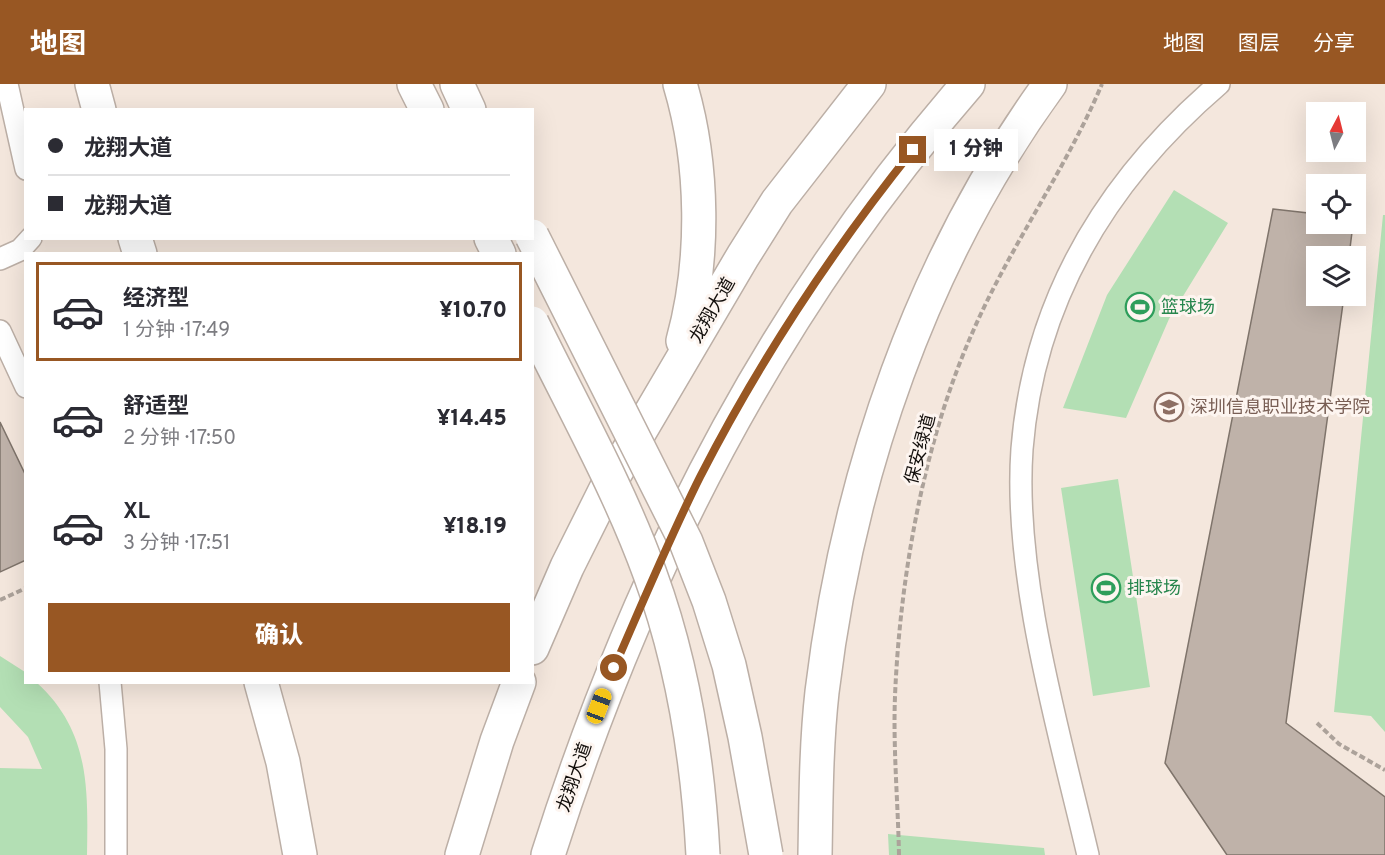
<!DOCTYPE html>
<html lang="zh">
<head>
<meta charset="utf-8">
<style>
  :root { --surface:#fff; --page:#f7f7f7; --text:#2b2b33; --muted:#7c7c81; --line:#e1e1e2; --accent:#985723 }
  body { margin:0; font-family:Overpass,"Noto Sans SC",sans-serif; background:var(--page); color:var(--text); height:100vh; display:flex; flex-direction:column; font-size:22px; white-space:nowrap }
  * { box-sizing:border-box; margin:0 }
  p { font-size:20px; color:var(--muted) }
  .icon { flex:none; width:33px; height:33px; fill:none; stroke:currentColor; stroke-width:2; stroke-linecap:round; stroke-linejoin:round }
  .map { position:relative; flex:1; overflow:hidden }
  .details { position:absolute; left:24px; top:168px; width:510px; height:432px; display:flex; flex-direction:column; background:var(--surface); border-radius:0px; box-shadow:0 6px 24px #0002 }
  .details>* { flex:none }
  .hud { position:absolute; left:24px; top:24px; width:510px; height:132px; border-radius:0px; box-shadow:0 6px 24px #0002; display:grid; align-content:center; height:132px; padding:0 24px; background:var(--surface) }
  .needle { width:39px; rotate:7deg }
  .controls { position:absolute; left:1306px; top:18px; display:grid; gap:12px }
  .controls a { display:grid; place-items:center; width:60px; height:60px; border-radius:0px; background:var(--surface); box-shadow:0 6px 24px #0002; font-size:30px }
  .end { position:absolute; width:27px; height:27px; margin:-14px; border:8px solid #985723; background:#fff; box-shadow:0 0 0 3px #fff }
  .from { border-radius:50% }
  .bubble { position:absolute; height:42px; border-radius:0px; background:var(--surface); box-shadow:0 6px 24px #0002; font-size:20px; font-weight:800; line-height:42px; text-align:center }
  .car { position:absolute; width:18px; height:36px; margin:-18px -9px; border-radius:8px; box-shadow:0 0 4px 2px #0007; background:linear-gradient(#f5c518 24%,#345 0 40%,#f5c518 0 76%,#345 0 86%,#f5c518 0) }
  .hud b { display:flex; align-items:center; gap:21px; height:57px; font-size:22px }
  .hud b+b { border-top:2px solid var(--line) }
  .hud i { width:15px; height:15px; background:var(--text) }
  ul { padding:10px 0 0; list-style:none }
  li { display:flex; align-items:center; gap:18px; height:99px; margin:0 12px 9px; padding:0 12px; border:3px solid transparent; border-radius:0px }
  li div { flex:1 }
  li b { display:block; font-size:22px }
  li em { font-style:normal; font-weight:800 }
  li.selected { border-color:var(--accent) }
  li>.icon { width:54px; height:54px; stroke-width:1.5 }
  .cta { display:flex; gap:12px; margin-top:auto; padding:12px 24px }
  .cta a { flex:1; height:69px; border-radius:0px; background:var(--accent); color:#fff; font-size:24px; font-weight:800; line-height:69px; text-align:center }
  header { display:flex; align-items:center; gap:36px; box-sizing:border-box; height:84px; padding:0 30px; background:var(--accent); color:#fff }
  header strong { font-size:28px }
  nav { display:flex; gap:33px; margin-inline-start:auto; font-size:21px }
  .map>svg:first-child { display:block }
</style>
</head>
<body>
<header>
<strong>地图</strong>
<nav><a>地图</a><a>图层</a><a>分享</a></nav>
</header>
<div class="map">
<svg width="1385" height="771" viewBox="0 0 1385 771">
  <rect width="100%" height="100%" fill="#f4e7dd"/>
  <path fill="#b3dfb4" d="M1174 106 1228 139 1169 235 1126 334 1063 324 1107 211Z
    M1383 131H1385V648L1371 632 1334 628Z
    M1118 395 1150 603 1093 612 1061 404Z
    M0 572 25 588 26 598 37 599C90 647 88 705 87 771H0V684L42 685 28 653 0 623Z
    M888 750 1044 764 1045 771H889Z"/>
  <path fill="#bfb2a9" stroke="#7f746b" stroke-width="1.5" d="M1273 125 1317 130V140H1353L1349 172H1317V212H1344L1286 639 1385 713V771H1227L1165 679Z
    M0 338 26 392V476L0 488Z"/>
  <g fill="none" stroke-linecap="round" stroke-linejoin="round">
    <g stroke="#bcafa6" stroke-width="24">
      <path id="minor" d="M7 0 26 85
        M0 175 20 166 31 154
        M0 247 26 303
        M110 598 116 665V771
        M1088 771C1059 647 1013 492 1022 365 1034 215 1107 96 1219 0"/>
    </g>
    <g stroke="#bcafa6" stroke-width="36">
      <path id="primary" d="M680 0C704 80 705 177 683 257
        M532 564 567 483 606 405 743 172 777 118 869 0
        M462 771 497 657 519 598
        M548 771C638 487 772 225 968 0"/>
    </g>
    <g stroke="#bcafa6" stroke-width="36">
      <path id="motorway" d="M92 0 99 26
        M414 0 427 26
        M457 0 469 26
        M135 154 140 170
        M491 154 499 170
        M261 598 283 678 300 771
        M815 771C816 717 816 662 822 608 848 392 921 177 1050 0"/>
    </g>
    <path stroke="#aca29a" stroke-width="4" stroke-dasharray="6 3" stroke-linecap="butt" d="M0 516 26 504
      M1317 639 1339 660 1385 686
      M899 771C898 718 893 665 895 612 900 492 924 356 974 245 1011 161 1066 85 1102 0"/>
    <use href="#minor" stroke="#fff" stroke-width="21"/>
    <use href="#primary" stroke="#fff" stroke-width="33"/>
    <use href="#motorway" stroke="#fff" stroke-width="33"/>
    <g stroke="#bcafa6" stroke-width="36" stroke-linecap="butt">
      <path id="motorway-bridge" d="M532 152 686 458 709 517 729 581 745 653 766 771
        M532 239C572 321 619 404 650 490 683 580 698 676 703 771"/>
    </g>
    <use href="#motorway-bridge" stroke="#fff" stroke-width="33"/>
  </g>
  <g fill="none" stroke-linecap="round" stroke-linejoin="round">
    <path stroke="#985723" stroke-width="8" d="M614 584C642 520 669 455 700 393 759 278 832 167 913 66"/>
  </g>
  <defs>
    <g id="stadium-ring" transform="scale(1.5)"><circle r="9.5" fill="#fdf5f0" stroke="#2e9e5b" stroke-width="1.5"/><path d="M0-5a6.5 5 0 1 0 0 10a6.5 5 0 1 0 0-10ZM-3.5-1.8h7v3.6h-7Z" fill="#2e9e5b"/></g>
    <g id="university-ring" transform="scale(1.5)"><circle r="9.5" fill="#fdf5f0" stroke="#8d6e63" stroke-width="1.5"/><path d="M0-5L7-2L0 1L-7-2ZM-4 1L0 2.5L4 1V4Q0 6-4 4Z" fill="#8d6e63"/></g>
  </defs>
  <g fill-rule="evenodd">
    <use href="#stadium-ring" x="1140" y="223"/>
    <use href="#university-ring" x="1169" y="323"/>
    <use href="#stadium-ring" x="1106" y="504"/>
  </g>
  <g text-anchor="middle" stroke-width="6" stroke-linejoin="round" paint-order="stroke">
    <g font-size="18" fill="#27864d" stroke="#fdf5f0" text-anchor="start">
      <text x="1161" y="229">篮球场</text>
      <text x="1127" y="510">排球场</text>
    </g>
    <g font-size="18" fill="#120e0b" stroke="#fdf5f0">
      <text transform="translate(712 226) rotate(-60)" y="6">龙翔大道</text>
      <text transform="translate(920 365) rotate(-75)" y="6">保安绿道</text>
      <text transform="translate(574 693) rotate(-71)" y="6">龙翔大道</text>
    </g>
    <g font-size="18" fill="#785e54" stroke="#fdf5f0" text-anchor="start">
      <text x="1190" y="329">深圳信息职业技术学院</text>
    </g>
  </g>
</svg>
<div class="controls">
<a><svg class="needle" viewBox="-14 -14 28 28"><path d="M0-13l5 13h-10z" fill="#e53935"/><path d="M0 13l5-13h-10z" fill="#7c7c81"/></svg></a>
<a><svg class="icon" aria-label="locate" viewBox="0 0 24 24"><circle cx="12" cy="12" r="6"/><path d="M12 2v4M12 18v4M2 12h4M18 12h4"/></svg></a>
<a><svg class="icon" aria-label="layers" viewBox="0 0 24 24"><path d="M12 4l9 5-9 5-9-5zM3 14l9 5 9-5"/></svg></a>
</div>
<i class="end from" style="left:614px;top:584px"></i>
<i class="end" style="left:913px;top:66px"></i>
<div class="bubble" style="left:934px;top:45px;width:84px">1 分钟</div>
<i class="car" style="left:599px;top:622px;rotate:21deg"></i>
<div class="hud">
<b><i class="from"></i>龙翔大道</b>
<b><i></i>龙翔大道</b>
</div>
<section class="details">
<ul>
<li class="selected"><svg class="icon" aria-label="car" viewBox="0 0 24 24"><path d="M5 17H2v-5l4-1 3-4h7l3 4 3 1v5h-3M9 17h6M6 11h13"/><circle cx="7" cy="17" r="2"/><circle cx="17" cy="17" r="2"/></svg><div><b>经济型</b><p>1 分钟 · 17:49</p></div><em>¥10.70</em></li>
<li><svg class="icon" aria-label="car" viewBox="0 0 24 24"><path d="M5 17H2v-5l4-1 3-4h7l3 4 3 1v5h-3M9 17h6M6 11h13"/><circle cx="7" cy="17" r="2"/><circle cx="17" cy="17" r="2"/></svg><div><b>舒适型</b><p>2 分钟 · 17:50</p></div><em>¥14.45</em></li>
<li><svg class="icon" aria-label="car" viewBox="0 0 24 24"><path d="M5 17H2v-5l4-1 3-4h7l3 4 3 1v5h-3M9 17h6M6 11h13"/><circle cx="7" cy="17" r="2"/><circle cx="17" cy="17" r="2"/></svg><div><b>XL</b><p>3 分钟 · 17:51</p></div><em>¥18.19</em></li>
</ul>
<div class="cta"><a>确认</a></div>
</section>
</div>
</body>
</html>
